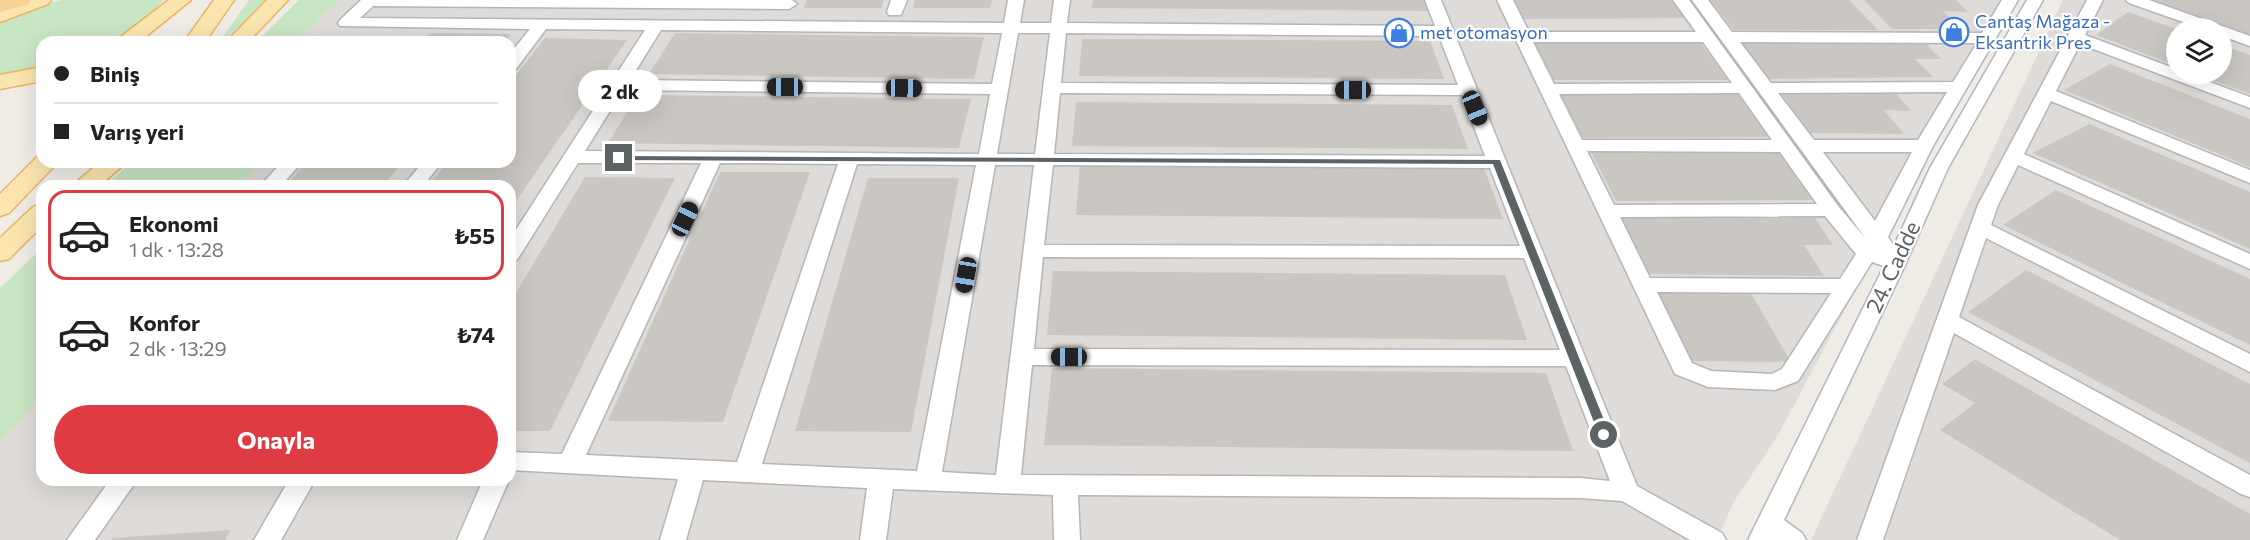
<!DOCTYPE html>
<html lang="tr">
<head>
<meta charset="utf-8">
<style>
  :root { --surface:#fff; --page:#f2f2f2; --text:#222; --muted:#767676; --line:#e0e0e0; --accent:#df3b43 }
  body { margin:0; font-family:Commissioner,sans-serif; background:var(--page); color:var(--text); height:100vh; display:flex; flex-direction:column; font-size:22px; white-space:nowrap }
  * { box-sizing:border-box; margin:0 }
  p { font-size:20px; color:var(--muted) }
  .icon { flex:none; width:33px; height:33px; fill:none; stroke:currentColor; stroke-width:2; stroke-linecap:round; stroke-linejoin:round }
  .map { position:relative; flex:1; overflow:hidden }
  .drawer { position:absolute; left:36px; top:180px; width:480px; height:306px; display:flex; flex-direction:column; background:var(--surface); border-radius:18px; box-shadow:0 6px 24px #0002 }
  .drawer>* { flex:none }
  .hud { position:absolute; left:36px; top:36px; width:480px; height:132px; border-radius:18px; box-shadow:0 6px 24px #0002; display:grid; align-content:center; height:132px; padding:0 18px; background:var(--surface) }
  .fabs { position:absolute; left:2166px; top:18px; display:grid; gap:12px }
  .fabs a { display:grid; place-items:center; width:66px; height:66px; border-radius:50%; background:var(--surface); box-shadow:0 6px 24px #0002; font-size:30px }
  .end { position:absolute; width:27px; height:27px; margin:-14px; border:8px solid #5d6265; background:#fff; box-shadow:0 0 0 3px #fff }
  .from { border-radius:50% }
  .bubble { position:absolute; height:42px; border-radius:21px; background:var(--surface); box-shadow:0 6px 24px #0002; font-size:20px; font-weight:700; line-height:42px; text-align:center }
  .car { position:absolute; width:18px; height:36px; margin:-18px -9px; border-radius:8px; box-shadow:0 0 4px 2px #0007; background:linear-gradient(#222 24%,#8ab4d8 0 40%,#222 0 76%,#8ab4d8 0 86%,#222 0) }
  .hud b { display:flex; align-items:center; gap:21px; height:57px; font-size:22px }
  .hud b+b { border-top:2px solid var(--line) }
  .hud i { width:15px; height:15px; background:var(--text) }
  ul { padding:10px 0 0; list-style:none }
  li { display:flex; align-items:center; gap:18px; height:90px; margin:0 12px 9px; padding:0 6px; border:3px solid transparent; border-radius:18px }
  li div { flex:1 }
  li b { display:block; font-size:22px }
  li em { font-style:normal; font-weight:700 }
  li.active { border-color:var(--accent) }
  li>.icon { width:54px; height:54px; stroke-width:1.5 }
  .action { display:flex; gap:12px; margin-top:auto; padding:12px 18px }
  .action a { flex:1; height:69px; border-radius:36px; background:var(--accent); color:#fff; font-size:24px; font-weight:700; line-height:69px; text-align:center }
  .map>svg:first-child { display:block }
</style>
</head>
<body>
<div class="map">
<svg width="2250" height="540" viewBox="0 0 2250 540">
  <rect width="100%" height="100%" fill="#efece6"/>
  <path fill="#dedbd8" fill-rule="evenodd" d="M340 0H2010L1777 437 1733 503 1717 540H0V442L42 397V480H510V186H239L261 162H510V42H294Z
    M2063 0H2250V540H1811ZM2176 28H2222V74H2176Z"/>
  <path fill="#c8e5c4" d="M60 0H163C152 15 132 38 113 42 96 46 61 42 42 42V69L0 75V23L24 12Z
    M249 0H267L222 42H219Z
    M299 0H340L294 42H256Z
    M131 162H261L239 186H106Z
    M42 248V397L0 442V288Z"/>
  <path fill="#cac7c2" d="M807 0H884L881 8H804Z
    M915 0H992L990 8H913Z
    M1093 0H1424L1428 11 1092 8Z
    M1512 0H1671L1685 18 1523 19Z
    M1710 0H1849L1878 30H1734Z
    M1864 0H1956L1968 12 1943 11 1962 29H1892Z
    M2150 0H2250V35Z
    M2128 12 2176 29V66L2096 35Z
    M430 33 511 34 505 42H421Z
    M675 33 984 37 974 79 649 74Z
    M545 38 627 40 510 210V186H428L447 162H510V83Z
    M1082 39 1430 41 1444 79 1079 76Z
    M1922 40 1941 59H1915L1933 77 1766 79 1737 42Z
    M1700 42 1728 80H1553L1533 43Z
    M2222 45 2250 55V94L2196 74H2222Z
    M2110 64 2250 119V167L2064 90Z
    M1779 91 1895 92 1911 111 1884 110 1904 134 1810 133Z
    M1738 94 1770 137 1583 138 1560 95Z
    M638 95 971 99 959 148 608 143Z
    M1076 102 1452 105 1468 149 1072 146Z
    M2089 124 2250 192V249L2033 153Z
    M1591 152H1781L1817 200 1616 201Z
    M307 162H403L383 186H285Z
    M1080 164 1484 168 1503 219 1076 215Z
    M720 172H810L723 422 608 421Z
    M585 177 675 178 550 431H510V303Z
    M868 178H959L911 432 795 431Z
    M2056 190 2250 279V345L2003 225Z
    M1618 216 1815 218 1833 245H1804L1824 276 1646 274Z
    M2026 270 2250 384V463L1968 312Z
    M1053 271 1505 275 1527 340 1047 335Z
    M1656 292 1751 293 1791 362 1690 361Z
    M1975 359 2250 514V540H2120L1940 430 1975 403 1942 384Z
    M1052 368 1546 373 1573 451 1044 445Z
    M231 530 225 540H112V538Z"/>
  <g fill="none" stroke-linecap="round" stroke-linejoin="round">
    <g stroke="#b3b6ba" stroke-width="3">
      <path id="minor" d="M361 0H792L797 4 789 9 373 6 360 18 1004 23 1008 0H1024L1020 23H1051L1054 0H1070L1067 23 1435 26 1425 0H1441L1637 486 1722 533 1726 540H1690L1622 501 1580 498 1078 495 1080 540H1054L1053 495 893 489 886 540H860L867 488 703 480 686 540H660L678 479 510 470V452L562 454 701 163H578L517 260 510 261V239L645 30 546 29 516 69 510 70V54L530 29 340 26 338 23 340 20ZM661 30 1002 33 992 84 630 80ZM1018 33H1050L1035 154H997ZM1066 33 1439 36 1458 85 1061 83ZM623 90 990 94 979 154 585 151ZM1060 93 1462 95 1485 156 1054 154ZM720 163 838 164 737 462 586 455ZM857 164 976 165 917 471 762 464ZM995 165H1034L996 475 942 472ZM1053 165 1490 168 1520 246 1044 245ZM1043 257 1524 258 1560 350 1034 349ZM1032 365 1566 366 1610 481 1580 478 1021 475Z
        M891 0H907L901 15H889L887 12Z
        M1497 0H1513L1529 32H1696L1673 0H1689L1838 206 1866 239 1692 0H1708L1732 32 1982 33 2002 0H2018L1933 146 1888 237 1894 246 1930 168 2027 0H2043L1948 168 1906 263 1784 520 1802 533 1806 540H1748L1884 266 1872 262 1798 381 1775 390 1708 387 1675 374ZM1533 42H1703L1732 83 1554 84ZM1740 42 1977 43 1953 82 1771 83ZM1947 92 1918 140H1814L1778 93ZM1739 93 1772 140H1582L1559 94ZM1587 151 1780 152 1817 204 1614 205ZM1823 152H1912L1875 221ZM1825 216 1856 254 1840 279 1650 278 1620 217ZM1657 292 1831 293 1782 369 1772 374 1711 371 1692 363Z
        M2087 0H2103L2085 35 2176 69V74H2188L2250 97V108L2080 44 2056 91 2250 170V183L2051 101 2024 154 2250 254V269L2018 165 1998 205 1991 225 2250 354V372L1986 238 1959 317 2250 475V497L2241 494 1954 333 1883 540H1857L1978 205Z
        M2126 0H2149L2250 36V46L2222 36V28H2200L2129 3Z
        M282 162H302L281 186H260Z
        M423 162H442L423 186H403Z
        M110 480H137L95 540H67Z
        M289 480H315L281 540H254Z
        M483 480H509L483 540H457Z"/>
    </g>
    <g stroke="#e9b464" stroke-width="3">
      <path id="major" d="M23 0H51L48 4 0 22V9Z
        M169 0H191L139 42H114Z
        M214 0H234L205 42H184Z
        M267 0H288L248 42H226Z
        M42 67V81L0 89V75Z
        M42 156V162H58L9 213 0 216V194L37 157Z
        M100 162H127L99 186H72Z
        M42 204V226L9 259 0 261V238L33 207Z"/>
    </g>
    <g stroke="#e6880e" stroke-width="2">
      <path id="highway" d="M0 0H31L27 5 0 12Z"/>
    </g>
    <use href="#minor" fill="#fff" fill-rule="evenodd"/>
    <use href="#major" fill="#fae5af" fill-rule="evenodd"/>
    <use href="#highway" fill="#f7d295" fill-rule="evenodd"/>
  </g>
  <path fill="#5d6265" d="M616 156 1500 160 1610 435 1604 439 1599 435 1493 164 619 160 615 158Z"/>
  <defs>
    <g id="shop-ring" transform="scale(1.5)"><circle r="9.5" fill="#fff" stroke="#3f7fe0" stroke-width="1.5"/><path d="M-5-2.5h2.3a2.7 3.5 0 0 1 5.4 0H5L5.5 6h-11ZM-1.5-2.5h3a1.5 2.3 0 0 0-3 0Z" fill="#3f7fe0"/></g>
  </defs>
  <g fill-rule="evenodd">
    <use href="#shop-ring" x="1954" y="32"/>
    <use href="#shop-ring" x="1399" y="33"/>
  </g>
  <g text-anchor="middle" stroke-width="4.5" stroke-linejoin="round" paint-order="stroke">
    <g font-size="18" fill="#366cbe" stroke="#fff" text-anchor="start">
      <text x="1975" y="28">Cantaş Mağaza -<tspan x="1975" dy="21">Eksantrik Pres</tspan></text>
      <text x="1420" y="39">met otomasyon</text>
    </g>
    <g font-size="22" fill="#5d6265" stroke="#fff">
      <text transform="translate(1893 267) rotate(-65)" y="8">24. Cadde</text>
    </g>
  </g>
</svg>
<div class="fabs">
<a><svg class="icon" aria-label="layers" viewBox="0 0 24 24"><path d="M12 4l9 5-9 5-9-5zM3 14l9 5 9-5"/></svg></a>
</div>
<i class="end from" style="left:1604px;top:435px"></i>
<i class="end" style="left:619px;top:158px"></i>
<div class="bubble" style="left:578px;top:70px;width:84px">2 dk</div>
<i class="car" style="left:785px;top:87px;rotate:270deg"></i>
<i class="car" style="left:904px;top:88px;rotate:91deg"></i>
<i class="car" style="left:1353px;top:90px;rotate:270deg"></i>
<i class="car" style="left:1475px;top:108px;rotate:158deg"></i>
<i class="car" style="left:685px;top:219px;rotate:25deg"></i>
<i class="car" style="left:966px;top:275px;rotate:190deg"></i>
<i class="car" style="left:1069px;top:357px;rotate:270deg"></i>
<div class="hud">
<b><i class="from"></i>Biniş</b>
<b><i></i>Varış yeri</b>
</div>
<section class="drawer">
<ul>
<li class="active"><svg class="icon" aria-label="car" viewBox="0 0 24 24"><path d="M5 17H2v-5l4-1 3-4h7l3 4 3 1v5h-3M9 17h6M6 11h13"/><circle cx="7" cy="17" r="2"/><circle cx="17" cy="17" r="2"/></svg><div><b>Ekonomi</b><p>1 dk · 13:28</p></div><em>₺55</em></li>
<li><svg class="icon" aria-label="car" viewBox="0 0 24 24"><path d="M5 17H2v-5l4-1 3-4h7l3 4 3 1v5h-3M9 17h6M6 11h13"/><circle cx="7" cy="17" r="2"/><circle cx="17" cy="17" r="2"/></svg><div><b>Konfor</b><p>2 dk · 13:29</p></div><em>₺74</em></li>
</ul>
<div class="action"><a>Onayla</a></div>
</section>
</div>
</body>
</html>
